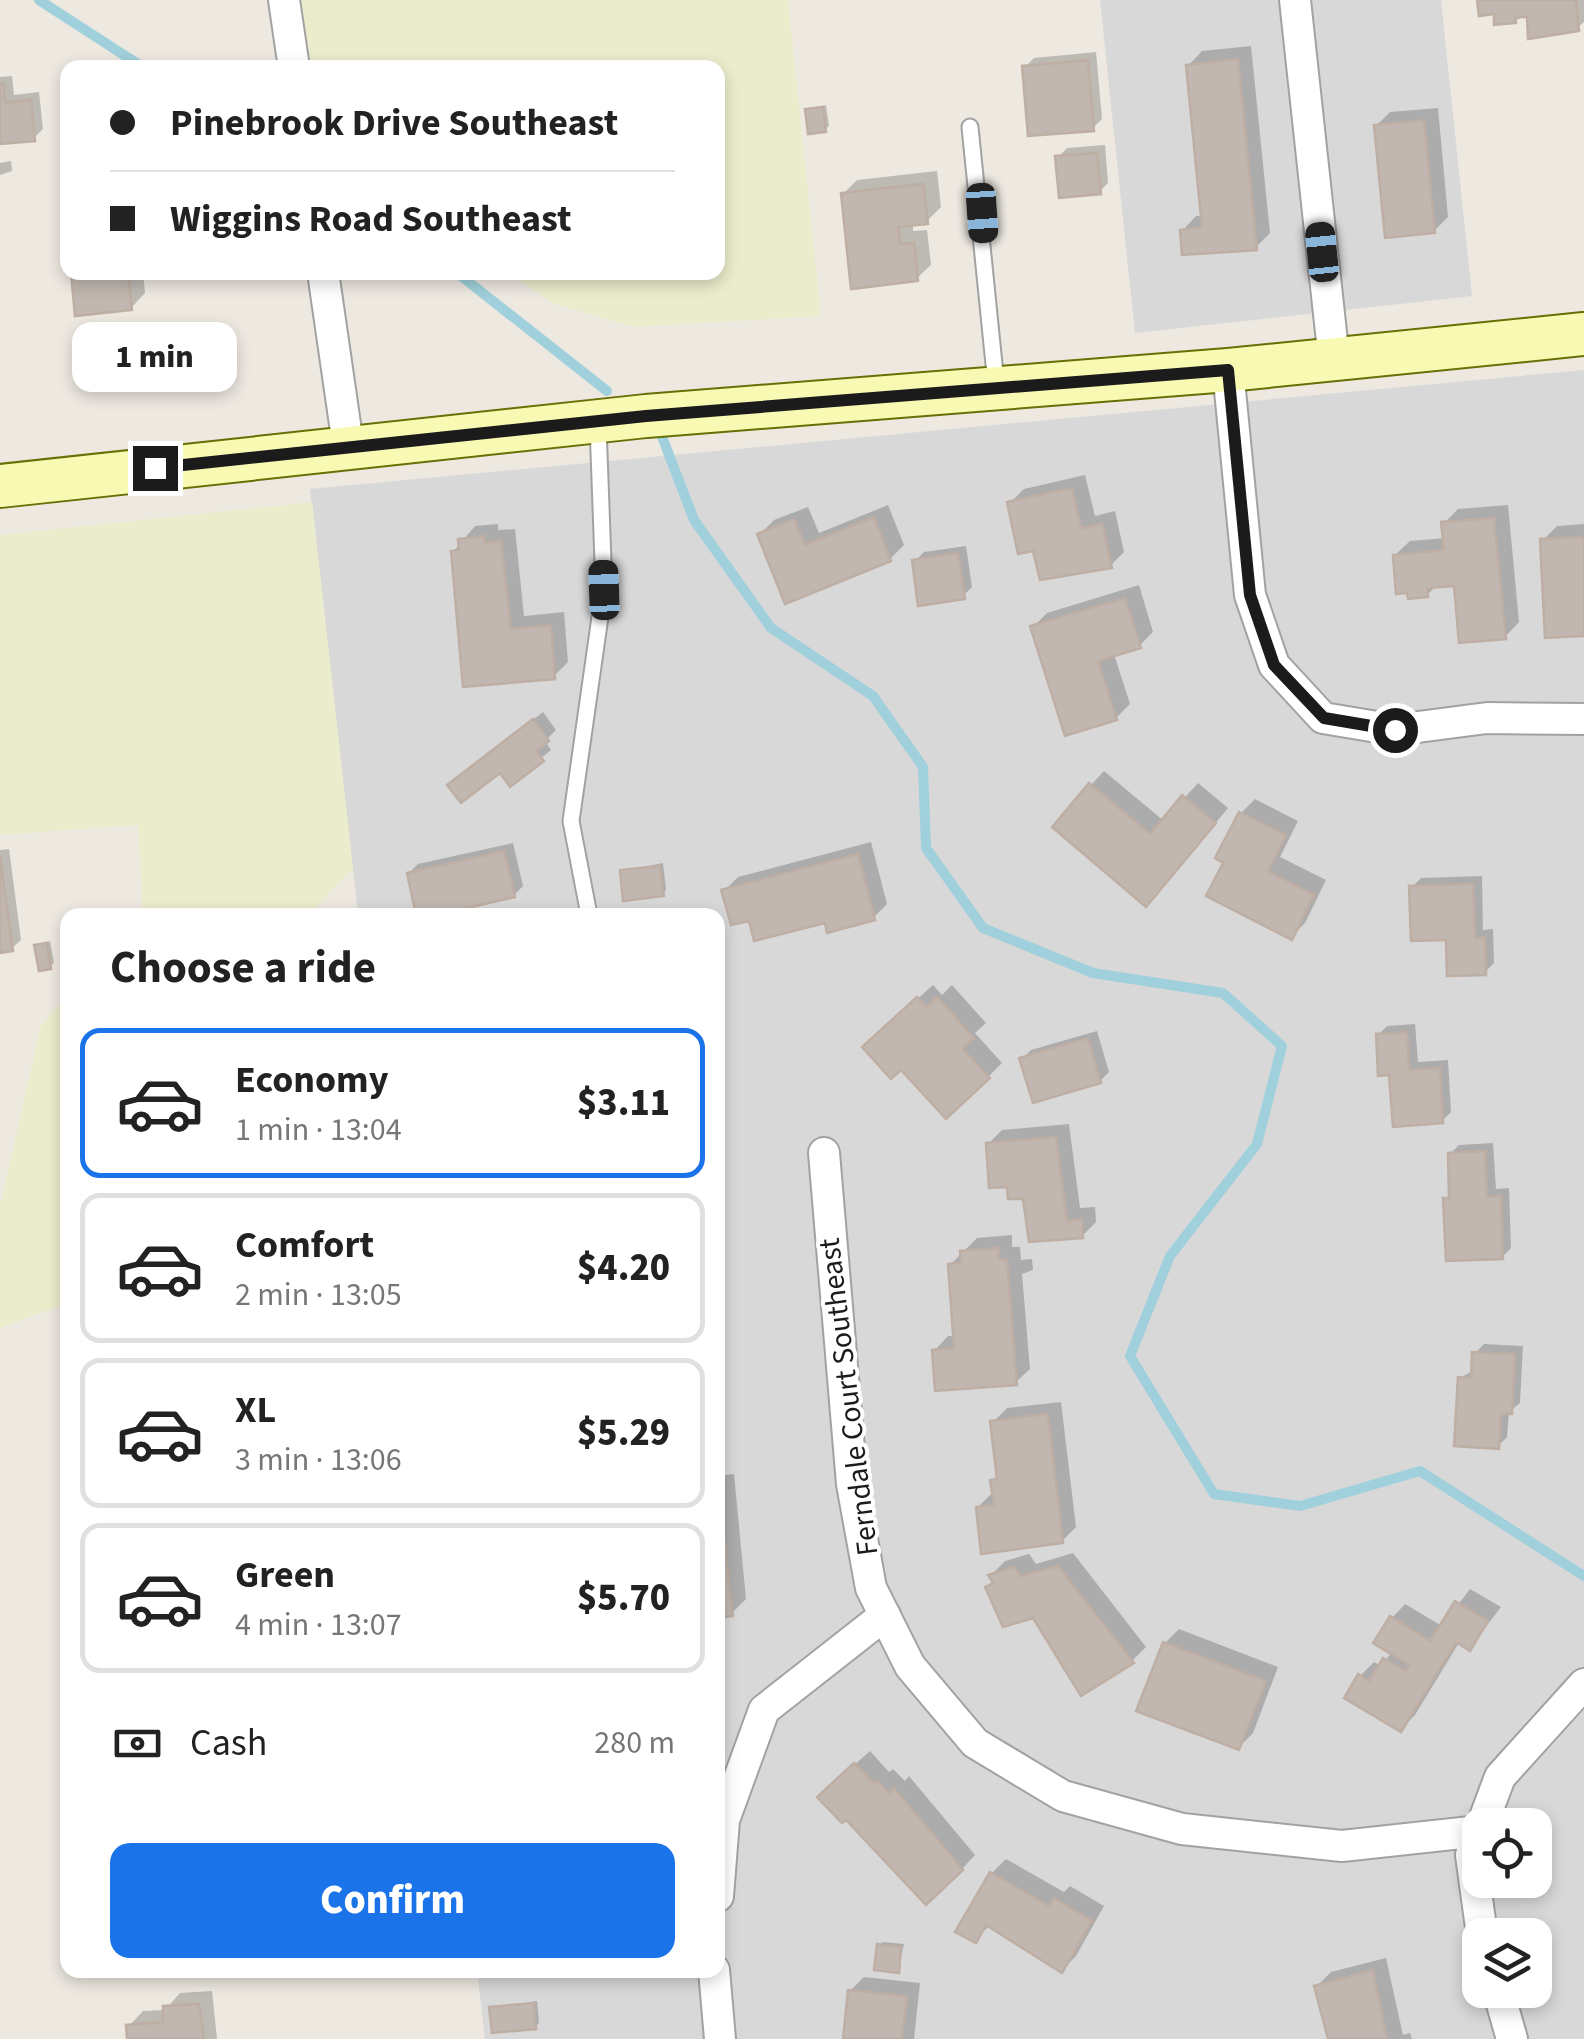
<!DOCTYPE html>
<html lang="en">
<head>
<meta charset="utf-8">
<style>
  :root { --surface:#fff; --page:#f6f6f6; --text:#222; --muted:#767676; --line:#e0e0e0; --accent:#1a73e8 }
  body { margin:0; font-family:"Source Sans 3",sans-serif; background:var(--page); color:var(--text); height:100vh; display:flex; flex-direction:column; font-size:38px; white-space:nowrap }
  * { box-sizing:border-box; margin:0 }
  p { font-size:32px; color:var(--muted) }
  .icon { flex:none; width:55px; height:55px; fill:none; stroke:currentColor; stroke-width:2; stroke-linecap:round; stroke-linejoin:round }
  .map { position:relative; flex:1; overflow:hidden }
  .sheet { position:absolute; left:60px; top:908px; width:665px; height:1070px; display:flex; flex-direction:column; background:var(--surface); border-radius:20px; box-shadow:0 5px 15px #0003 }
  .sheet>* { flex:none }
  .banner { position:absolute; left:60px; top:60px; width:665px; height:220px; border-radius:20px; box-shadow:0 5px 15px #0003; display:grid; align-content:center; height:220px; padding:0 50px; background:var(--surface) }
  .buttons { position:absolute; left:1462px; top:1808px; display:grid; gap:20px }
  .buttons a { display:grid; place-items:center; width:90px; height:90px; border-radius:20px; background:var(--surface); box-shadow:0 5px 15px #0003; font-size:50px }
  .end { position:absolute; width:45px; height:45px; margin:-22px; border:12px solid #1b1b1b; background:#fff; box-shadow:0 0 0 5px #fff }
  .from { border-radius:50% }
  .bubble { position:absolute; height:70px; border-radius:20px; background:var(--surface); box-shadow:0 5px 15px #0003; font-size:32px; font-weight:800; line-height:70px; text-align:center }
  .car { position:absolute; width:30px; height:60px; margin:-30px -15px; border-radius:12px; box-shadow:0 0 8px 2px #0007; background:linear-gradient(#222 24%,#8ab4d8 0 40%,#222 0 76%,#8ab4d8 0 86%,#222 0) }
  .banner b { display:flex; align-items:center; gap:35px; height:95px; font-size:38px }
  .banner b+b { border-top:2px solid var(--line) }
  .banner i { width:25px; height:25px; background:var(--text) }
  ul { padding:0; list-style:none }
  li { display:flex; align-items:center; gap:30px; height:150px; margin:0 20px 15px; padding:0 30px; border:5px solid var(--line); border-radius:20px }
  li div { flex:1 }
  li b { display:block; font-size:38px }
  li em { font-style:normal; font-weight:800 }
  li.current { border-color:var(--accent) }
  li>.icon { width:90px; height:90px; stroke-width:1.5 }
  h2 { padding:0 50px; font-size:45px; line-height:120px }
  .pay { display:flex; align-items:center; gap:25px; height:110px; padding:0 50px; font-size:38px }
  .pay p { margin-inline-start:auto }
  .button { display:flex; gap:20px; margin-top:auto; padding:20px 50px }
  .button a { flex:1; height:115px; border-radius:20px; background:var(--accent); color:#fff; font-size:40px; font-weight:800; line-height:115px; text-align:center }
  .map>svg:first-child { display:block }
</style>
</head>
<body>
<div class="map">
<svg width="1584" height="2039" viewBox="0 0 1584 2039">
  <rect width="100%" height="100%" fill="#ede8e0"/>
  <path fill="#d9d8d8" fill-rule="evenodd" d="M1100 0H1441L1472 296 1135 333Z
    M1584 370V2039H485L477 1970H718V915H358L310 489ZM1480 1825H1535V1880H1480ZM1480 1935H1535V1990H1480Z"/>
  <path fill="#ebeccb" d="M301 0H788L821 316 634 327 555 304 509 273 718 272V68L308 67Z
    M312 502 353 868 309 915H143L138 825 0 835V535Z
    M67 996V1303L0 1328V1206L41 1025Z"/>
  <path fill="#0003" d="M1480 0H1584V22L1577 28 1529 14 1515 21Z
    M1251 46 1270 233 1256 247 1182 231 1196 216H1204L1188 66 1202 51Z
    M1096 52 1102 119 1093 128 1025 67 1034 58Z
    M12 76 14 95 39 92 43 129 34 138 0 142V77Z
    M826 105 829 126 825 129 807 110Z
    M1438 108 1448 217 1434 231 1376 126 1390 112Z
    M1105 145 1108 183 1099 192 1058 157 1067 148Z
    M11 161 12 171 0 175V163Z
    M937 171 941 207 927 221 913 223V231L927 230 931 265 916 279 843 194 857 180Z
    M73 272H143L145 293 131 308Z
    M1085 475 1095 516 1115 511 1124 552 1110 566 1035 548 1010 503 1024 489Z
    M888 505 904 545 890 559 787 601 760 534 774 520 808 507 819 533Z
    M1508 505 1519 622 1505 637 1456 583 1437 585 1427 595 1395 555 1410 541 1445 538 1444 523 1458 509Z
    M498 524V530L515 529 524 616 564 612 568 662 554 676 465 684 453 552 475 526Z
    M1584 524V633L1543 540 1557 526Z
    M966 546 972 587 963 596 915 561 924 552Z
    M1139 585 1153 632 1139 646 1114 654 1130 704 1116 718 1033 627 1047 613Z
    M543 712 556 730 545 741 551 750 511 783 500 770 459 776Z
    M1104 771 1164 821 1198 783 1228 808 1160 890 1091 785Z
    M1255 799 1298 821 1280 857 1326 880 1305 923 1291 937 1227 862 1241 813Z
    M871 842 887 904 873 918H751L724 891 738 877Z
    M513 843 523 886 514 895 418 915 409 873 418 864Z
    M9 849 21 940 11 949 0 951V850Z
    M663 863 666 890 662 894 622 871Z
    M1482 876 1483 930 1493 929 1494 963 1485 972 1448 938 1412 887 1421 878Z
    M50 941 54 963 50 967 37 946Z
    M933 985 942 995 952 985 986 1023 975 1033 1002 1063 988 1077 901 1066 879 1033Z
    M1415 1024 1418 1062 1448 1060 1451 1112 1442 1121 1378 1035 1387 1026Z
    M1097 1031 1109 1072 1100 1081 1022 1059 1031 1050Z
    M1069 1124 1080 1208 1095 1207 1096 1222 1082 1236 1009 1184 988 1144 1002 1130Z
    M1493 1143 1496 1189 1509 1188 1511 1248 1502 1257 1446 1199 1452 1194 1450 1154 1459 1145Z
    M1012 1235V1247H1020L1021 1260 1032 1259 1033 1270 1022 1274 1030 1369 1015 1383 934 1351 948 1336H956L950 1265 977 1238Z
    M1484 1344 1523 1346 1520 1403 1509 1412 1507 1437 1498 1446 1460 1378 1474 1370 1475 1353Z
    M1061 1402 1076 1527 1062 1541 978 1507 992 1493 993 1481 999 1474 993 1422 1007 1408Z
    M734 1474 746 1599 732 1613 718 1615V1476Z
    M1073 1553 1146 1647 1132 1661 1034 1615 988 1588 995 1581 991 1575 1005 1561 1029 1554 1036 1564Z
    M1470 1589 1501 1607 1470 1648 1460 1641 1415 1715 1401 1729 1360 1676 1374 1662 1381 1666 1392 1652V1618L1405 1604 1442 1626Z
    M1179 1629 1278 1667 1253 1733 1239 1747 1165 1643Z
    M870 1751 889 1772 893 1769 905 1781 909 1776 975 1855 962 1869 846 1817 834 1783Z
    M1006 1859 1064 1892 1070 1886 1104 1906 1076 1956 1062 1970 990 1925 975 1940 992 1873Z
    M883 1942 904 1944 898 1970 879 1946Z
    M1386 1958 1403 2035 1410 2033 1412 2039H1331L1317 1986 1331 1972Z
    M864 1977 920 1983 914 2039H845L850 1991Z
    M212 1991 217 2039H130L129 2026 143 2011 165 2010 180 1993Z
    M537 2001 539 2023 535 2027 492 2008Z"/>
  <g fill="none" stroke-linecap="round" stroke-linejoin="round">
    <path stroke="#a0d0db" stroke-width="10" d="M39 0 144 68
      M456 272 607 391
      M661 434 694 520 771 628 873 696 923 767 926 848 983 928 1093 973 1223 993 1282 1046 1257 1144 1170 1256 1130 1356 1214 1494 1300 1506 1420 1471 1584 1576"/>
  </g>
  <path fill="#c1b7b0" stroke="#beaea3" stroke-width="2.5" d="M1477 0H1576L1579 31 1528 39 1527 17H1515L1516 23 1494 25V14L1479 16Z
    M1238 59 1257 250 1182 255 1180 230 1202 227 1186 65Z
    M1088 60 1094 131 1028 136 1022 66Z
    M0 84H4L5 103 31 100 35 141 0 144Z
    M823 107 826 132 808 134 805 109Z
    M1424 120 1435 233 1385 238 1374 125Z
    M1097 153 1101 194 1059 198 1055 156Z
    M923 184 928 224 898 227 900 244 914 243 918 281 851 289 841 193Z
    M71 272H128L132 310 75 316Z
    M1072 488 1081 528 1102 524 1112 568 1040 580 1033 551 1018 554 1007 502Z
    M874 517 891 561 785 604 757 534 794 519 805 545Z
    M1494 518 1506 639 1459 643 1454 586 1427 588 1428 597 1408 599 1407 593 1396 594 1393 555 1444 550 1441 522Z
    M484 536 485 543 501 541 511 629 551 625 555 679 463 687 451 551 459 550 458 539Z
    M1584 537V636L1545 638 1540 539Z
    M958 553 965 599 918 606 912 560Z
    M1125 598 1141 648 1098 661 1117 720 1065 736 1030 626Z
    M533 719 549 741 536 751 544 761 510 787 500 773 461 803 447 785Z
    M1089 783 1150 834 1182 795 1216 823 1146 907 1052 827Z
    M1239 812 1286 835 1268 871 1314 895 1292 940 1206 896 1223 863 1215 858Z
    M504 851 515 897 437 915H416L407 873Z
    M858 854 875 920 827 933 825 923 754 941 749 921 731 925 721 890Z
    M0 856 13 951 0 953Z
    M660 866 664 896 623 901 620 870Z
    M1473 884 1475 938 1485 937 1486 975 1447 976 1446 940 1411 941 1409 886Z
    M47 943 51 969 39 971 34 945Z
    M917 997 927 1007 937 997 974 1038 962 1048 990 1078 946 1119 901 1070 891 1079 862 1047Z
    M1407 1032 1409 1070 1440 1068 1443 1123 1393 1127 1389 1075 1378 1076 1376 1034Z
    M1088 1038 1101 1083 1033 1103 1019 1058Z
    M1056 1137 1067 1221 1082 1219 1083 1238 1029 1242 1023 1199H1008L1007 1187 989 1188 986 1143Z
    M1485 1151 1487 1197 1501 1196 1503 1259 1446 1261 1443 1198H1449L1448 1153Z
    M999 1248V1260H1007L1017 1385 935 1391 932 1350 954 1348 948 1264 961 1262 960 1251Z
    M1472 1352 1515 1354 1512 1414H1501L1499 1449 1454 1446 1458 1377 1471 1378Z
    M1048 1414 1063 1543 981 1554 976 1507 994 1505 990 1480 997 1479 990 1421Z
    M718 1487 733 1616 718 1618Z
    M1058 1566 1134 1663 1081 1696 1033 1618 1003 1627 985 1587 993 1583 988 1575 1014 1567 1021 1576Z
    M1455 1601 1488 1621 1470 1651 1456 1642 1401 1732 1344 1698 1358 1674 1369 1681 1383 1658 1405 1671 1409 1665 1373 1643 1390 1616 1430 1641Z
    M1163 1642 1266 1681 1239 1750 1136 1711Z
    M854 1763 874 1784 878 1781 889 1793 894 1788 963 1870 926 1905 846 1820 842 1823 817 1797Z
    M990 1872 1049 1906 1054 1898 1092 1921 1062 1973 986 1925 976 1943 955 1932Z
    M877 1944 901 1947 899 1973 874 1970Z
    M1373 1970 1387 2039H1328L1314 1986Z
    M848 1990 907 1996 902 2039H843Z
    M534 2003 536 2029 492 2033 489 2007Z
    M199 2004 204 2039H127L126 2025 163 2022V2006Z"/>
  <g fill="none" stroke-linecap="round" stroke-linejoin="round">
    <g stroke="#a2a2a2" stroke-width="19">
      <path id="lane" d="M970 127 996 384
        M589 915 571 821 604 589 598 425"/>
    </g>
    <g stroke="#a2a2a2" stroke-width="34">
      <path id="street" d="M284 0 294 68
        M1295 0 1334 360
        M323 272 348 445
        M1228 370 1250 595 1274 665 1323 718 1395 730 1487 718 1584 719
        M824 1153 852 1484 871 1588 910 1666 975 1743 1063 1796 1182 1829 1342 1846 1480 1831
        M1482 1825 1500 1777 1584 1684
        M1480 1832 1471 1855 1482 1935
        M718 1896 724 1820 764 1710 885 1615
        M714 1970 720 2039
        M1498 1990 1512 2039"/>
    </g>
    <g stroke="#686f05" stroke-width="46">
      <path id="secondary" d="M0 486 646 416 1228 370 1584 334"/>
    </g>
    <use href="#lane" stroke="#fff" stroke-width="15"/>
    <use href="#street" stroke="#fff" stroke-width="30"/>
    <use href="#secondary" stroke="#f8f9b2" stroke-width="42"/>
  </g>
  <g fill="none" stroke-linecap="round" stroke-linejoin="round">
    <path stroke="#1b1b1b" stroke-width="12" d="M155 468 646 416 1228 370 1250 595 1274 665 1324 718 1395 730"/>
  </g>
  <g text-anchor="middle" stroke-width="8" stroke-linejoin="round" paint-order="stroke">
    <g font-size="30" fill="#1b1b1b" stroke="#fff">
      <text transform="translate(848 1397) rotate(-97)" y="10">Ferndale Court Southeast</text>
    </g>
  </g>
</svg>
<div class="buttons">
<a><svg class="icon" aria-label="locate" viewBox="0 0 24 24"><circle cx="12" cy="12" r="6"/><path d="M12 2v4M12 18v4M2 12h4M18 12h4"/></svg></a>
<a><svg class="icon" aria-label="layers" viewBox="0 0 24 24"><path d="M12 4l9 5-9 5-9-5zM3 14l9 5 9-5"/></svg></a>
</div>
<i class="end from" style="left:1395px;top:730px"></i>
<i class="end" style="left:155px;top:468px"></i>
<div class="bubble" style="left:72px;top:322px;width:165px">1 min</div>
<i class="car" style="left:982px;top:213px;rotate:176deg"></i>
<i class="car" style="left:1322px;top:252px;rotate:354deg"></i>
<i class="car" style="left:604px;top:590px;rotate:358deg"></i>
<div class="banner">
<b><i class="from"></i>Pinebrook Drive Southeast</b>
<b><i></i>Wiggins Road Southeast</b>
</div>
<section class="sheet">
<h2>Choose a ride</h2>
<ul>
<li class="current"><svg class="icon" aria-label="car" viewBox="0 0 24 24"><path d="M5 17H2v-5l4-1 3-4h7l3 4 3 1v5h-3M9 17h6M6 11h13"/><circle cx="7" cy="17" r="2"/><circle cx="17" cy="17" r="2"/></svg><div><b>Economy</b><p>1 min · 13:04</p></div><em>$3.11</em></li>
<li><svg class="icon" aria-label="car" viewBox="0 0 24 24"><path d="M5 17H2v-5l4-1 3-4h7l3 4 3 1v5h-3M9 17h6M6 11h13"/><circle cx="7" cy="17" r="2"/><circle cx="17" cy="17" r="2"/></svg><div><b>Comfort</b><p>2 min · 13:05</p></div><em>$4.20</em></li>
<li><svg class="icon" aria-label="car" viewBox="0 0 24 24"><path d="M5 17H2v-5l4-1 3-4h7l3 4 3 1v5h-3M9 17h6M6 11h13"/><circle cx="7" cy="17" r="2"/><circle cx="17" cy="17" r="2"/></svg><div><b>XL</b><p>3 min · 13:06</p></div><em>$5.29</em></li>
<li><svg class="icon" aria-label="car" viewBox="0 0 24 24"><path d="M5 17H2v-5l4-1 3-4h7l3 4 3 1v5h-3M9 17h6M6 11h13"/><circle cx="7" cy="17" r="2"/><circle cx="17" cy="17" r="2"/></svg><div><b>Green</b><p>4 min · 13:07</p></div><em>$5.70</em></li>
</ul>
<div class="pay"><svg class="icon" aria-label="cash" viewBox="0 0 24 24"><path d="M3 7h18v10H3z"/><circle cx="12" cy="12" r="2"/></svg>Cash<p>280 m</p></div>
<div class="button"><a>Confirm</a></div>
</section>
</div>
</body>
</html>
